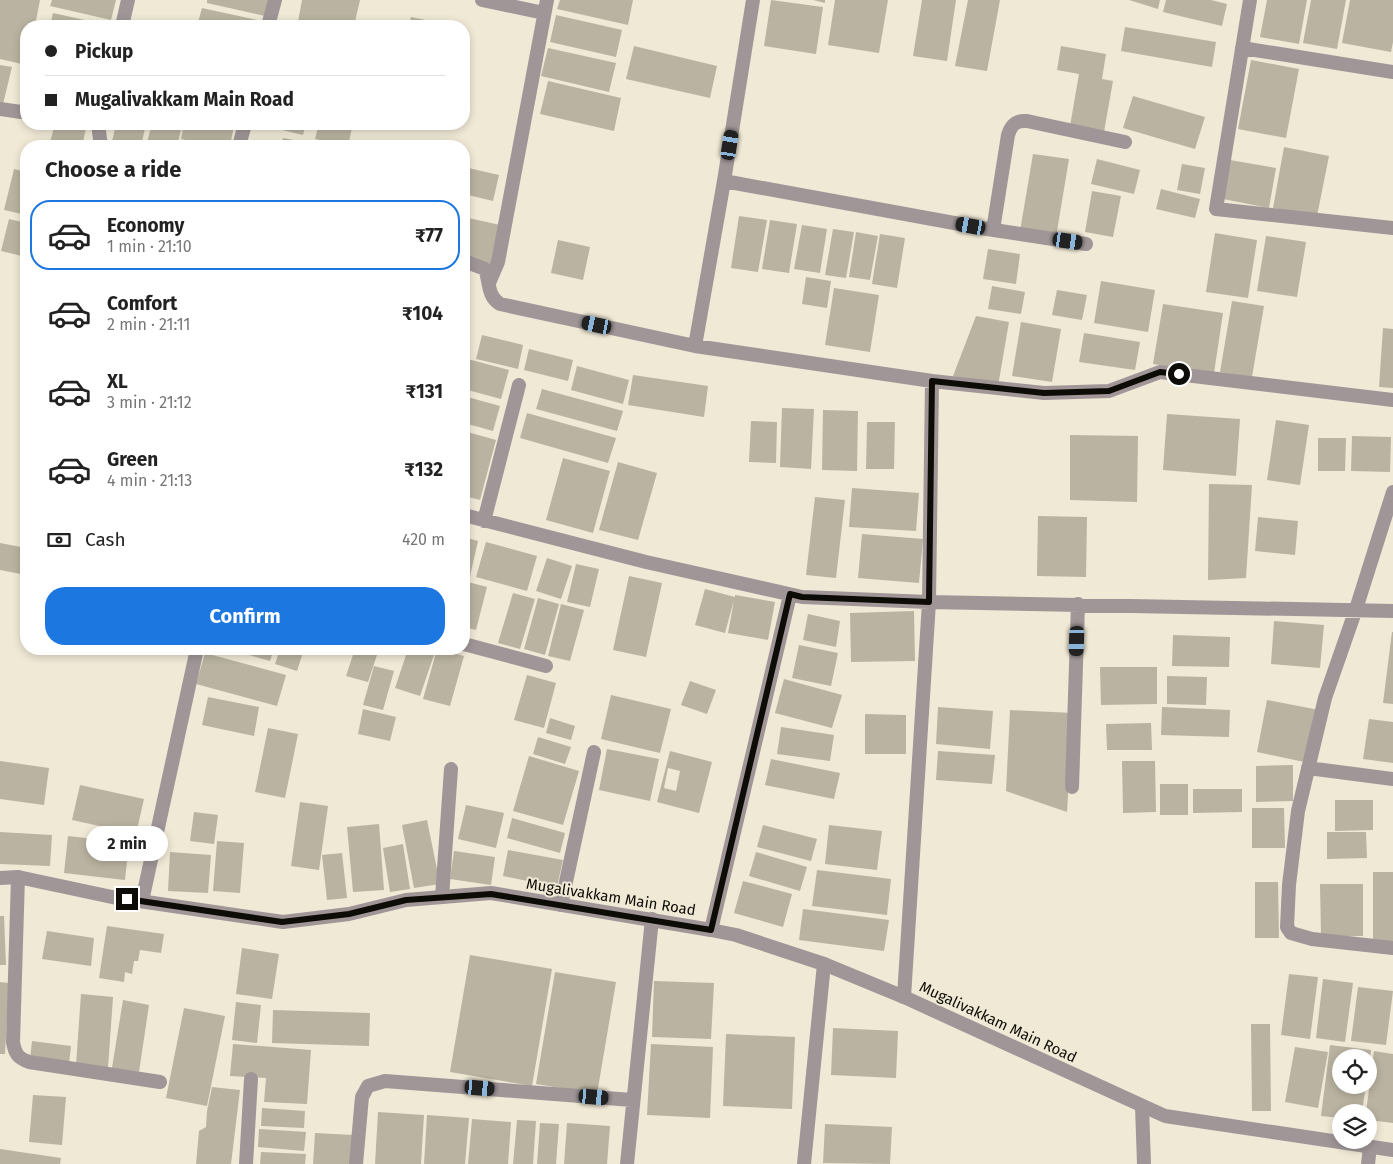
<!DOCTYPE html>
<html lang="en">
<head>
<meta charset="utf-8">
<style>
  :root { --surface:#fff; --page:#f2f2f2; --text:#222; --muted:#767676; --line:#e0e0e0; --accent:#1c77e0 }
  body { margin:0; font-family:"Fira Sans",sans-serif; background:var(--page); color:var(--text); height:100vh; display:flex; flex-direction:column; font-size:19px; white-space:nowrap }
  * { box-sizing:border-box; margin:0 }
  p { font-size:16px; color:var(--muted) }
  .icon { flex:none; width:28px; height:28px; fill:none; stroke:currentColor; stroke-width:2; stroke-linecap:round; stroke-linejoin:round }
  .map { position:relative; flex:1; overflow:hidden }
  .details { position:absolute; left:20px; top:140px; width:450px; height:515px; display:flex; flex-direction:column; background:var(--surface); border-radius:20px; box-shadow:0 2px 8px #0003 }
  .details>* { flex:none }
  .top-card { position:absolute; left:20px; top:20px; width:450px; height:110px; border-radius:20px; box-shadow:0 2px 8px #0003; display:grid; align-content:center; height:110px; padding:0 25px; background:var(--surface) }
  .buttons { position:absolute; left:1332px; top:1049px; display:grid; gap:10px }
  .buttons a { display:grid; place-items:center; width:45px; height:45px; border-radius:50%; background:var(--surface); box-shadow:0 2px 8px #0003; font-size:25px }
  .end { position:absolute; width:22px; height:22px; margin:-11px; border:6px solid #0e0c06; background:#fff; box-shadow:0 0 0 2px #fff }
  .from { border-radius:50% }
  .bubble { position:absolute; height:35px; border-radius:18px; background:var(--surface); box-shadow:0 2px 8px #0003; font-size:16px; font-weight:700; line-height:35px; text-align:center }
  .car { position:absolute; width:15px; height:30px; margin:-15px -8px; border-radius:6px; box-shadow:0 0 4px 1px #0007; background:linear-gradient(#222 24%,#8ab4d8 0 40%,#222 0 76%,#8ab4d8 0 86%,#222 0) }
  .top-card b { display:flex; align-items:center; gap:18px; height:48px; font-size:19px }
  .top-card b+b { border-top:1px solid var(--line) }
  .top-card i { width:12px; height:12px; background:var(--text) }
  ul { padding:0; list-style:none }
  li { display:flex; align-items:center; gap:15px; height:70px; margin:0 10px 8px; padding:0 15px; border:2px solid transparent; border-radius:20px }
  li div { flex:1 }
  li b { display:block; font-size:19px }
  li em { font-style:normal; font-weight:700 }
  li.active { border-color:var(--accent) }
  li>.icon { width:45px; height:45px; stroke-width:1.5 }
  h2 { padding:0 25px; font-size:22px; line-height:60px }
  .pay { display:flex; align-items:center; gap:12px; height:55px; padding:0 25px; font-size:19px }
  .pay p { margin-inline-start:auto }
  .action { display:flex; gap:10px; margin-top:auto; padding:10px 25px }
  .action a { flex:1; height:58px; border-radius:20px; background:var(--accent); color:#fff; font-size:20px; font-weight:700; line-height:58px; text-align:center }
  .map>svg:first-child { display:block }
</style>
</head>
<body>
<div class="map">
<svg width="1393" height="1164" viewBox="0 0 1393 1164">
  <rect width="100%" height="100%" fill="#f0e9d6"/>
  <path fill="#bab3a1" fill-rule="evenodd" d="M0 0H40L35 26H26V65L0 59Z
    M52 0H116L111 20 50 6Z
    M207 0H269L265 16 207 3Z
    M302 0H360L354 26H318L298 22Z
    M560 0H633L628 25 557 9Z
    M771 0 823 7 816 54 764 46Z
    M813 0H825V3Z
    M835 0H888L879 53 828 45Z
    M922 0H956L947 61 913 56Z
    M968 0H1000L987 71 955 66Z
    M1129 0H1160L1158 9Z
    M1166 0H1211L1227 4 1222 26 1163 12Z
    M1267 0H1307L1299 44 1260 37Z
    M1311 0H1346L1337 49 1303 43Z
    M1350 0H1393V42L1391 52 1342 43Z
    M202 8 257 20 255 26H197Z
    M53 13 107 25V26H50Z
    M556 15 622 30 616 57 550 42Z
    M411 17 449 25V26H409Z
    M1125 27 1216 42 1212 67 1121 51Z
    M634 46 717 66 710 98 626 79Z
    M1061 46 1106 54 1102 79 1113 81 1104 132 1070 126 1079 74 1057 70Z
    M548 48 616 63 609 92 541 76Z
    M1251 60 1299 69 1286 138 1238 129Z
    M0 65 12 67 3 104 0 103Z
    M548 81 621 98 614 131 540 114Z
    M1133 96 1205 117 1195 149 1123 128Z
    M55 124H87L82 146H49Z
    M116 124H146L141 146H111Z
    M152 124 181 130 177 146H146Z
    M159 124H176L175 128Z
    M184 124H225L234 126 230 146H213L181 139Z
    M257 124H306L303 135Z
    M319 124H335L352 128 348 146 315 139Z
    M283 138 318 145V146H281Z
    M1284 147 1329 156 1317 216 1273 208Z
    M1033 154 1069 159 1056 237 1020 231Z
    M1097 159 1140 170 1134 194 1091 184Z
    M1230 160 1276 168 1269 208 1223 199Z
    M1182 164 1205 168 1200 194 1177 190Z
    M464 167 499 175 493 201 464 194Z
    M14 169 26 172V215L4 210Z
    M1161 189 1200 199 1195 218 1156 209Z
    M1092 191 1121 196 1113 237 1085 232Z
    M739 216 767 220 758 272 731 268Z
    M464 217 500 225 491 264 464 258Z
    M9 219 26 223V257L1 251Z
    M770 220 797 224 789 273 762 269Z
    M802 225 827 229 820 273 794 269Z
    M833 229 854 232 846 278 825 275Z
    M856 232 878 236 870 280 849 277Z
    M1215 233 1257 240 1248 298 1206 292Z
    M880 234 905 238 897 288 872 284Z
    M1266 236 1306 242 1297 297 1257 291Z
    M558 240 590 247 583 280 551 273Z
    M988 249 1020 254 1016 284 983 279Z
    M806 277 831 281 827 308 802 304Z
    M1101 281 1155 290 1148 332 1094 323Z
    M992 286 1025 292 1021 314 988 309Z
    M834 288 879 295 870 352 825 345Z
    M1057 290 1087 295 1082 320 1052 315Z
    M1232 301 1264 306 1252 377 1220 372Z
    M1163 304 1223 313 1214 373 1153 364Z
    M976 316 1009 322 998 386 953 376Z
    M1021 322 1061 329 1052 382 1012 376Z
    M1383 328 1393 329V388L1379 387Z
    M1084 333 1140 342 1135 370 1079 362Z
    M482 335 523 345 518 369 476 359Z
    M529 349 573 360 568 381 524 370Z
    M464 358 509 370 501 399 464 389Z
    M577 366 629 380 623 404 571 390Z
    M633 375 708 386 704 417 628 405Z
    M542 389 623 411 617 431 536 409Z
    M464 396 500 406 493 431 464 423Z
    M782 408 814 409 811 469 780 467Z
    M823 410 858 411 857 471 822 470Z
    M527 413 616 438 608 463 520 438Z
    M1167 414 1240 419 1236 476 1163 470Z
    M1276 420 1309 425 1300 485 1267 480Z
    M751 421 777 422 776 463 749 462Z
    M867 422H895L894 469H866Z
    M464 431 496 440 480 500 464 496Z
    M1070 435 1138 436 1137 502 1070 500Z
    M1352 436 1391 437 1390 472 1351 471Z
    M1318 438H1346L1345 471H1318Z
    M563 458 610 471 593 533 546 520Z
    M618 462 657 473 638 540 599 530Z
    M1209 484 1252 485 1246 578 1208 580Z
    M852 488 919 493 916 531 849 527Z
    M815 497 845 500 836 578 806 575Z
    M1038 516 1087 517 1086 577 1037 576Z
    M1258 517 1298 521 1295 555 1255 551Z
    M862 534 923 539 919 583 858 578Z
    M464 537 478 541 470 576 464 574Z
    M486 542 537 556 527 591 476 577Z
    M0 543 26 548V575L0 570Z
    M547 558 572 566 561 599 536 591Z
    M576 564 599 569 590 607 567 602Z
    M629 576 662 583 646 657 613 650Z
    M464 581 487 587 476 630 464 627Z
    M705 589 735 597V595L775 602 768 640 728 633 734 600 725 633 695 625Z
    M25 591H26V604H23Z
    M513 593 535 599 520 649 498 643Z
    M538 598 559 604 545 655 524 649Z
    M561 604 584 610 570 661 548 656Z
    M914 611 915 661 851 662 850 613Z
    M808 614 840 621 836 647 803 640Z
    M1274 621 1324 625 1320 668 1271 664Z
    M1392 632H1393V704L1383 703Z
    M1173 635 1230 637 1229 667 1172 666Z
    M799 645 838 653 831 686 792 678Z
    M243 649H274L270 661 242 653Z
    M280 649H304L297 671 275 664Z
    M355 649H379L368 682 346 676Z
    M408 649H436L420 696 395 688Z
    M437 649 464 656 450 706 423 699Z
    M205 653 286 675 277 706 196 684Z
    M374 666 394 671 383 710 363 705Z
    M1100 667H1157V704L1101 705Z
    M527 675 556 683 544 728 514 720Z
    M1167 676 1207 677 1206 705 1167 704Z
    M784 679 842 695 832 728 775 713Z
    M690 681 716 690 707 714 681 705Z
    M611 695 671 709 660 753 601 739Z
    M208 697 259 707 254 736 202 725Z
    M1267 700 1319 710 1309 763 1257 752Z
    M938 707 993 711 990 749 936 744Z
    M1162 707 1230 710 1229 737 1161 735Z
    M363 709 396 717 390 741 358 734Z
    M1010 710 1073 713 1067 812 1006 791Z
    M865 714 906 715V754H865Z
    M550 718 575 726 571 740 546 733Z
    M1369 719 1393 722V763L1363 759Z
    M1151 723 1152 750H1107L1106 724Z
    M781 727 834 735 830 761 777 754Z
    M268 728 298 734 285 798 255 792Z
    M538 737 571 747 565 764 533 754Z
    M607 749 659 759 650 801 599 790Z
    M670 751 712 762 699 813 657 802ZM668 768 680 771 676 791 664 788Z
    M938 751 995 755 992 784 936 780Z
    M529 756 579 771 563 825 513 811Z
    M771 759 840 773 834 799 765 785Z
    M0 761 49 768 44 805 0 799Z
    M1122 761H1155L1156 812 1123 813Z
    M1293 765V801L1256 802V766Z
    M1160 784H1188V815H1160Z
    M80 785 144 799 136 834 72 820Z
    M1193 789H1242V812L1193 813Z
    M1335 800H1373V830L1335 831Z
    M300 802 328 806 319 870 291 866Z
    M466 805 504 813 496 848 458 839Z
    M1252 808H1284L1285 848H1252Z
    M194 812 218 815 214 844 190 841Z
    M512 818 565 833 560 853 507 838Z
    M427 820 440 884 414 888 402 825Z
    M379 824 384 890 353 892 347 827Z
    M763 825 817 839 811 861 757 847Z
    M829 825 882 831 877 870 825 864Z
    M0 832 52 835 50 866 0 864Z
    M1327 832H1366L1367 858 1327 859Z
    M68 836 129 843 125 880 64 873Z
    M217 841 244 843 240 893 213 891Z
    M403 844 410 889 390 892 383 848Z
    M508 850 563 860 557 887 503 876Z
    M454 851 495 857 491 885 450 879Z
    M170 852 211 855 208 893 168 891Z
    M756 852 807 867 800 891 749 876Z
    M342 853 347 898 327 900 322 855Z
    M817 870 891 879 887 915 812 906Z
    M1373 872H1393V943H1373Z
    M743 881 792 894 783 927 734 913Z
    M1255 882H1278L1279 938H1255Z
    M1320 884H1363V936H1321Z
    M803 909 889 920 884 951 799 940Z
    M0 916H4L6 965H0Z
    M107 926 164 934 161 953 140 950 138 961H134L132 974 125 972 124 982 99 978Z
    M47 931 94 938 91 966 42 959Z
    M242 948 279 954 272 999 236 994Z
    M470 955 552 969 532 1086 450 1072Z
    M555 972 616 982 597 1094 536 1084Z
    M1289 974 1318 977 1310 1039 1281 1035Z
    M1323 979 1353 983 1345 1042 1316 1038Z
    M654 981 714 983 711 1039 652 1037Z
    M0 982 9 983 5 1054H0Z
    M1358 987 1393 991 1386 1045 1351 1041Z
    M81 994 113 997 108 1068 76 1065Z
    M123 1000 149 1005 139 1072 112 1068Z
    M236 1002 261 1005 257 1043 232 1040Z
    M184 1008 225 1016 207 1106 166 1098Z
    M273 1010 370 1013 369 1046 272 1043Z
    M1251 1024H1270L1271 1111H1252Z
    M833 1028 898 1031 896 1078 831 1075Z
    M726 1034 795 1037 792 1109 723 1106Z
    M32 1041 71 1046 69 1064 30 1059Z
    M233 1044 311 1050 307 1104 264 1102 266 1078 230 1076Z
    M651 1044 713 1047 710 1118 647 1115Z
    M1330 1045 1371 1050 1370 1058H1341V1085H1366L1362 1112H1341V1118L1321 1116Z
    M1295 1047 1328 1052 1318 1108 1285 1102Z
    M1374 1051 1393 1054V1123L1369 1120V1112H1366Z
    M212 1087 240 1090 231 1164H196L199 1131 206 1127 207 1111Z
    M33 1095 66 1097 62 1145 29 1142Z
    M262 1108 305 1111 304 1128 261 1126Z
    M378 1112 424 1115 421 1164H375Z
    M427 1115 469 1118 465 1164H424Z
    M472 1119 511 1122 508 1164H468Z
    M517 1120 536 1121 533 1164H513Z
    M540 1123 559 1124 556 1164H537Z
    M567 1123 610 1126 607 1164H564Z
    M825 1124 892 1127 890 1164 823 1163Z
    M259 1129 306 1132 304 1151 258 1147Z
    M315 1133 353 1135 351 1164H313Z
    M0 1149 61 1158 60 1164H0Z
    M261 1152 306 1154 305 1164H260Z"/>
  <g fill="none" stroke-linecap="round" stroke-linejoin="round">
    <path stroke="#a09698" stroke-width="14" d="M482 0 544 13
      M1250 0 1216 209 1393 228
      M122 26 128 0
      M268 26 275 0
      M1242 48 1393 72
      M0 109 21 112
      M98 124 101 146
      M239 146 245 124
      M724 181 987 229 1086 244
      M993 230 1008 135C1011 125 1016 120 1027 121L1125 142
      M464 261 485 269C490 282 487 296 500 304L695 346 932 381 1044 393 1109 391 1160 372 1393 400
      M489 283 498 262 547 0
      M695 346 724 181 753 0
      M1393 492 1356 609 1325 698 1298 811 1289 885 1287 927 1291 933 1312 939 1393 948
      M464 515 646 562 802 597 929 602 1393 611
      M484 521 519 385
      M464 644 546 666
      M1308 768 1393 779
      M1072 787 1078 604
      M18 877 13 1042C15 1054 18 1058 29 1062L160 1082
      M442 897 451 769
      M142 901 197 649
      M561 905 594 752
      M711 930 790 595
      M904 997 929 602 932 381
      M1142 1106 1144 1164
      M246 1164 251 1079
      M356 1164 362 1097 368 1086 385 1081 632 1100
      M627 1164 652 919
      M804 1164 824 964
      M1368 1164 1370 1147"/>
    <path stroke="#a09698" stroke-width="14" d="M0 878 18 877 112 897 283 922 349 914 406 900 491 893 711 930 736 935 824 964 904 997 1165 1116 1393 1150"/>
  </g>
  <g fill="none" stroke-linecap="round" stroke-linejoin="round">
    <path stroke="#0e0c06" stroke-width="6" d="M127 899 282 922 349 914 406 900 491 894 711 930 790 594 802 597 929 602 932 381 1044 393 1109 391 1160 372 1179 374"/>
  </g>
  <g text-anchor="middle" stroke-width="4" stroke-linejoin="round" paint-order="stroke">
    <g font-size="15" fill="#0e0c06" stroke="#f0e9d6">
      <text transform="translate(611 897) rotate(9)" y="5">Mugalivakkam Main Road</text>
      <text transform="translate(998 1022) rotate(25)" y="5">Mugalivakkam Main Road</text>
    </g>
  </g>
</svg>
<div class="buttons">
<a><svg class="icon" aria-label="locate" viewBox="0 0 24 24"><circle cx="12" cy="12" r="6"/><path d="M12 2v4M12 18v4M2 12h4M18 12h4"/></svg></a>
<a><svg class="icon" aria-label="layers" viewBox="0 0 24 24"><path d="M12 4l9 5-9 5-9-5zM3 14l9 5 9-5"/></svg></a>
</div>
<i class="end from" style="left:1179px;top:374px"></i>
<i class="end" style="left:127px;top:899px"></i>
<div class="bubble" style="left:86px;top:826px;width:82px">2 min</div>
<i class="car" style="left:730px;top:145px;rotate:9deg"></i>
<i class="car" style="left:971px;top:226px;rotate:280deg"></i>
<i class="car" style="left:1068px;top:241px;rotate:98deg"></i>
<i class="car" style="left:597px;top:325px;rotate:282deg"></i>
<i class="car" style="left:1077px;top:641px;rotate:182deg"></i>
<i class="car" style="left:480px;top:1088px;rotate:95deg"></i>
<i class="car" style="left:594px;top:1097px;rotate:95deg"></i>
<div class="top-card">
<b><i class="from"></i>Pickup</b>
<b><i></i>Mugalivakkam Main Road</b>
</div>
<section class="details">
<h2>Choose a ride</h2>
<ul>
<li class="active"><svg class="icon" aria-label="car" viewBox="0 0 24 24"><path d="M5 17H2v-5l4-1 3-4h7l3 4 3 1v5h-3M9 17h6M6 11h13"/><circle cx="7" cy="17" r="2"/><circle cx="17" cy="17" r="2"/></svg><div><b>Economy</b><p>1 min · 21:10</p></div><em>₹77</em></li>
<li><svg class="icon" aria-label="car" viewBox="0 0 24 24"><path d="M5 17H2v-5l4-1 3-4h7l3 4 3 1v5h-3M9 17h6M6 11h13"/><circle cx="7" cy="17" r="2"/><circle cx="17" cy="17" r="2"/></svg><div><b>Comfort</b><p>2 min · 21:11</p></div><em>₹104</em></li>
<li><svg class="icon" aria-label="car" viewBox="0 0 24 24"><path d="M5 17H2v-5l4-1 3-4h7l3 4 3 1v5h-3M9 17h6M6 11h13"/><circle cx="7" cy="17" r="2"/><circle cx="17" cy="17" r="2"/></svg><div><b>XL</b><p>3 min · 21:12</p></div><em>₹131</em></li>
<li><svg class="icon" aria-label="car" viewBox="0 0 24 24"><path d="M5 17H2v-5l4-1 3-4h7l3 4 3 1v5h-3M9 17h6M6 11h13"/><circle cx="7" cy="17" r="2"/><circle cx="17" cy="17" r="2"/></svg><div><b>Green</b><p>4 min · 21:13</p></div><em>₹132</em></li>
</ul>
<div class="pay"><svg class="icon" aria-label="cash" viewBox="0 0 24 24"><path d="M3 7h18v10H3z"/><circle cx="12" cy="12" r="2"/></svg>Cash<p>420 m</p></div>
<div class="action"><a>Confirm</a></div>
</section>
</div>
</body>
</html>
